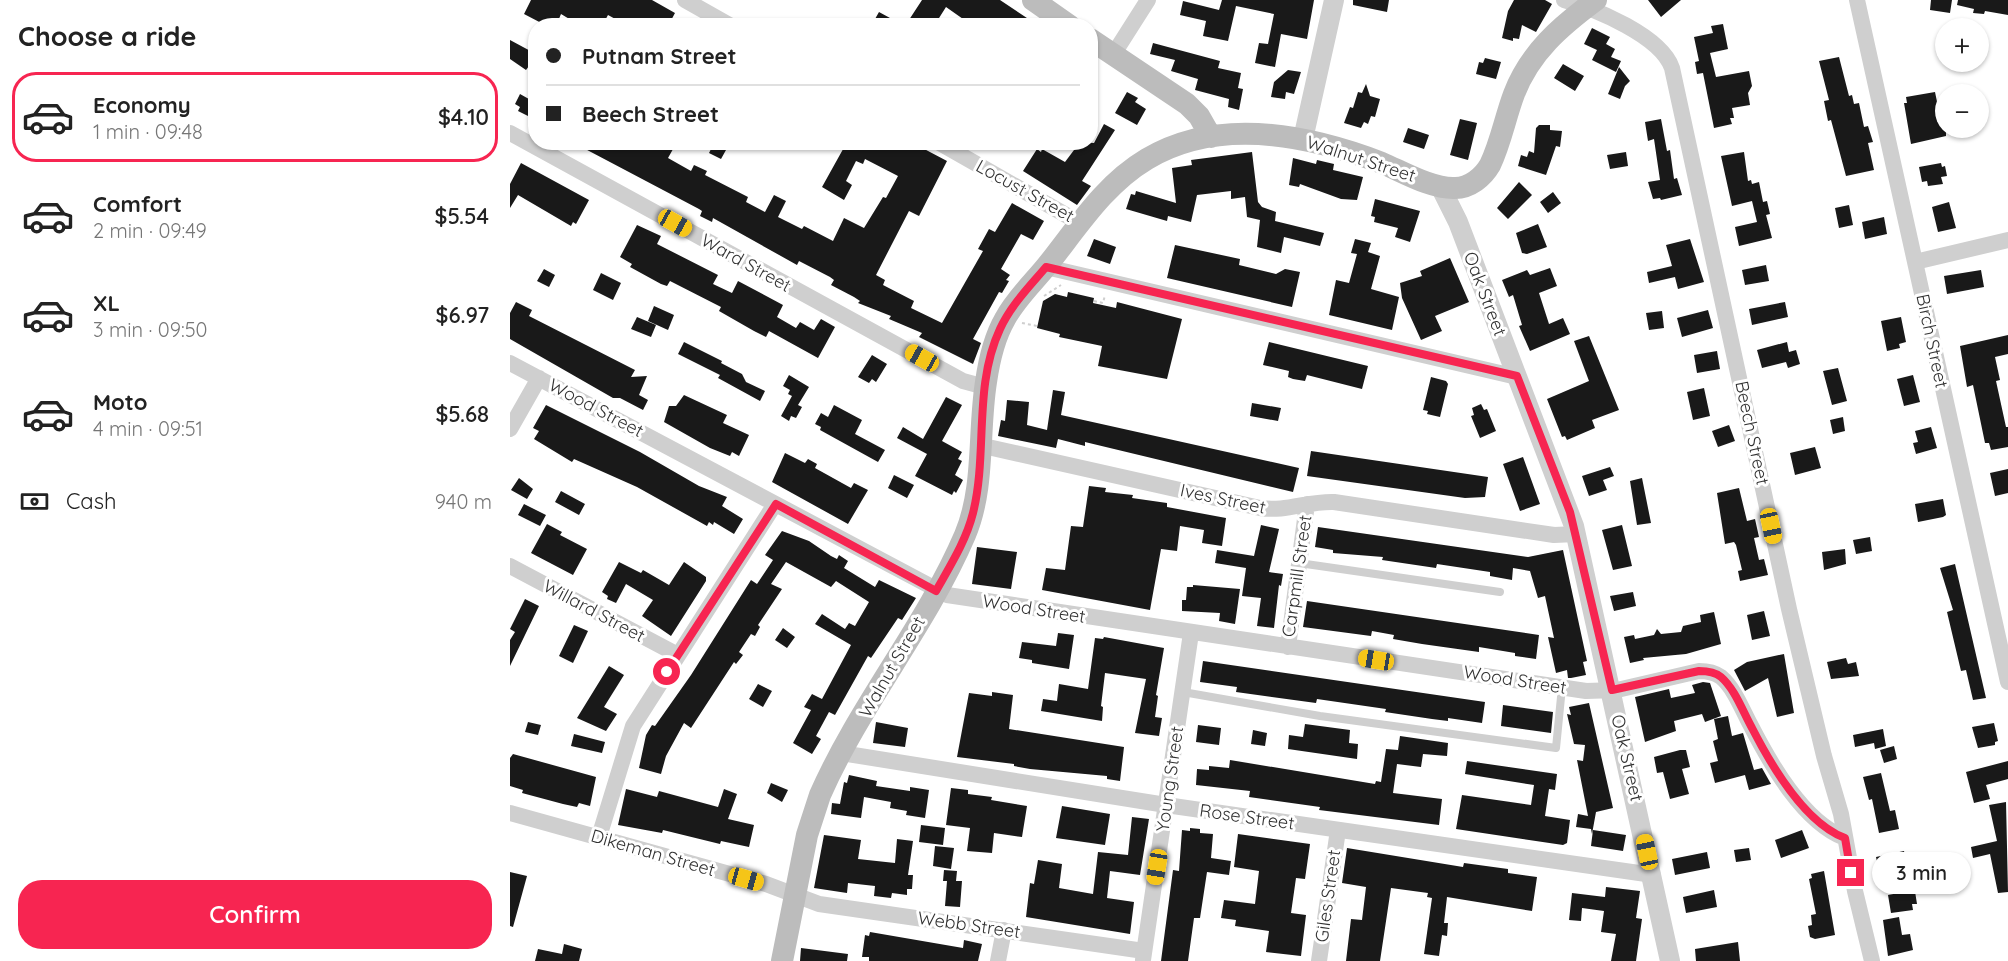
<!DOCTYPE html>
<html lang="en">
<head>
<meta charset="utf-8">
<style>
  :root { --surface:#fff; --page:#f6f6f6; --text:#222; --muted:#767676; --line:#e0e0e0; --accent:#f72551 }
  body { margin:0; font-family:Quicksand,sans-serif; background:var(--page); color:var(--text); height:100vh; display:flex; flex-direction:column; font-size:22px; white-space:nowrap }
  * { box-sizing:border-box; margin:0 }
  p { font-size:20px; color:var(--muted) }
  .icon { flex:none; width:33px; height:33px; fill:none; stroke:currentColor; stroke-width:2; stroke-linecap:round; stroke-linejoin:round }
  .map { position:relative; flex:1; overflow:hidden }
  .side { display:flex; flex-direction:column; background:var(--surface); width:510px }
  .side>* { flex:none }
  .guide { position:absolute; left:18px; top:18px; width:570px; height:132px; border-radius:24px; box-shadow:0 2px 4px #0004; display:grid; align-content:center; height:132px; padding:0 18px; background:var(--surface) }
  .buttons { position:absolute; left:1425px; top:18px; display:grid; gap:12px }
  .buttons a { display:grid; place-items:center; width:54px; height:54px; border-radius:50%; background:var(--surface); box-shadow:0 2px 4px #0004; font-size:30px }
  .end { position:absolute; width:27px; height:27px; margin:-14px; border:8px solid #f72551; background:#fff; box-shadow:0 0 0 3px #fff }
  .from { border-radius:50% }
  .bubble { position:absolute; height:42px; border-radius:21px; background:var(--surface); box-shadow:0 2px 4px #0004; font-size:20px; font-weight:600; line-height:42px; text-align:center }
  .car { position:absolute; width:18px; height:36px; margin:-18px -9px; border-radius:8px; box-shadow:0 0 4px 2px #0007; background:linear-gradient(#f5c518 24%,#345 0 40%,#f5c518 0 76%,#345 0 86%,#f5c518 0) }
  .guide b { display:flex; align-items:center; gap:21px; height:57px; font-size:22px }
  .guide b+b { border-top:2px solid var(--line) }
  .guide i { width:15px; height:15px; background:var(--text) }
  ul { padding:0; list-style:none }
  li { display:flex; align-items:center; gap:18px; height:90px; margin:0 12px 9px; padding:0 6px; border:3px solid transparent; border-radius:24px }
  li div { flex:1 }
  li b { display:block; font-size:22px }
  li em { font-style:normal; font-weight:600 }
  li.active { border-color:var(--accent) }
  li>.icon { width:54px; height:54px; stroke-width:1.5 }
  h2 { padding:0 18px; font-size:27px; line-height:72px }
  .pay { display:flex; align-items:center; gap:15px; height:66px; padding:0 18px; font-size:22px }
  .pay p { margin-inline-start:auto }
  .button { display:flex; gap:12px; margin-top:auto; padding:12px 18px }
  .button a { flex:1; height:69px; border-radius:24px; background:var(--accent); color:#fff; font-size:24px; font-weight:600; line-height:69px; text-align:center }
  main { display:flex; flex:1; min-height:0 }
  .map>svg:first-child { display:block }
</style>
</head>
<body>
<main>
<section class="side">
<h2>Choose a ride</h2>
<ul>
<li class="active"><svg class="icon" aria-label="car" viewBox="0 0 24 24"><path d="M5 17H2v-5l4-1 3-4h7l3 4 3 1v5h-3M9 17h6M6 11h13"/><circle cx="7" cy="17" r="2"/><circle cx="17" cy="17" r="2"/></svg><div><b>Economy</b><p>1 min · 09:48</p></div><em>$4.10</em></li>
<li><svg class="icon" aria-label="car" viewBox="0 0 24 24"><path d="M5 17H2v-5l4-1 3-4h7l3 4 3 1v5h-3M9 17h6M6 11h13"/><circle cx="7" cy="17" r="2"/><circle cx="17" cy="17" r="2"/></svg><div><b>Comfort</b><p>2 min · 09:49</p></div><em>$5.54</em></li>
<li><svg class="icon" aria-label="car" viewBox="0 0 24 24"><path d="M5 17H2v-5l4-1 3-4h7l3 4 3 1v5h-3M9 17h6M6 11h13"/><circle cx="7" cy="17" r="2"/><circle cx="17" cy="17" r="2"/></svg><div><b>XL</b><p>3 min · 09:50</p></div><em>$6.97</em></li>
<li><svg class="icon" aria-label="car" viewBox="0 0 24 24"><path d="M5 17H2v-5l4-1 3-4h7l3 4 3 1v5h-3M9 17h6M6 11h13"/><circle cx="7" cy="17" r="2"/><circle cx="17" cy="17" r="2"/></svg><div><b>Moto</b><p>4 min · 09:51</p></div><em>$5.68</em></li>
</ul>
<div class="pay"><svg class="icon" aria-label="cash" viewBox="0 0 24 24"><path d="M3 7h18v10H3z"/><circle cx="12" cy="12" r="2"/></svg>Cash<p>940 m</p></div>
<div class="button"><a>Confirm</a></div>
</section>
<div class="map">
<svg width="1498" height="961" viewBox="0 0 1498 961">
  <rect width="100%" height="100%" fill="#fff"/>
  <path fill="#191919" d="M21 0H142L165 13 158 26H118L98 15 92 26H71L51 14 46 26H37L14 14Z
    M412 0H490L529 26H463L436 7 424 26H395Z
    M712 0H804L797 39 771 34 765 67 745 63 749 43 758 44 764 14 726 6 718 41 693 36 696 21 670 15 673 1 709 10Z
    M843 0H879L877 12 843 5Z
    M1004 0H1035L1042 4 1026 32 1012 25 1009 39 1003 38V41L992 38 998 11Z
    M1138 0H1171L1151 17Z
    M1421 0H1442L1440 13 1420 10Z
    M1448 0H1498V15L1475 11 1474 14 1463 13 1464 9 1447 5Z
    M369 12 380 18 376 26H361Z
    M1213 24 1218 49 1200 53 1206 77 1239 71 1242 86 1238 93 1240 105 1222 108 1224 118H1220L1222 124 1204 128 1193 73 1187 74 1185 62 1189 61 1184 37 1203 33 1201 26Z
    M1082 28 1100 37 1096 44 1105 49 1101 57 1111 61 1106 72 1082 60 1087 50 1074 44Z
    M0 40 26 54V70L19 66 16 70 0 59Z
    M643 43 710 61 708 68 731 73 728 88 733 89 729 110 718 107 719 99 685 90 688 79 661 71 665 60 640 54Z
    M1329 57 1339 96 1342 95 1344 104 1349 103 1354 127 1358 126 1363 142 1358 143 1364 170 1336 176 1321 120 1318 121 1314 101 1319 100 1309 61Z
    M975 58 991 62 986 79 966 74 969 62 973 63Z
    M1053 64 1074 76 1065 91 1044 78Z
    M1109 67 1120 81 1115 86 1110 99 1098 94Z
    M778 70 791 72 784 94 776 92 775 99 761 97 764 82Z
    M856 84 860 96 870 99 865 117 861 116 858 124 854 122 851 128 834 123 840 107 843 108 848 92 852 93Z
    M617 92 628 98 625 102 636 109 627 125 605 113Z
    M1425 92 1431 121 1436 119V136L1401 144 1394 103H1397L1396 97Z
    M10 94 26 103V120L8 111 10 107 5 104Z
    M950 119 967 123 958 160 940 155Z
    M1151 119 1157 151 1160 150 1164 179 1167 178 1172 195 1151 200 1150 198 1143 199 1138 182 1150 180 1144 139 1138 141 1135 122Z
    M594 124 605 130 572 181 581 186 567 205 513 171 527 149 531 152 532 149 555 162 570 142 584 143Z
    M1029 125H1040V130L1052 131 1050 147 1046 146 1036 175 1008 166 1011 155 1017 157 1019 151 1024 153 1026 128Z
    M898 128 919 135 914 149 893 142Z
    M62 142H167L158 158 181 171 184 165 197 171 195 175 238 197 236 202 255 212 264 195 276 201 268 217 292 229 294 226 323 241 334 218 354 228 373 197 376 198 388 176 355 159 353 164 346 161 336 181 342 185 334 200 312 187 337 142H401L437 161 409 216 399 211 366 275 375 280 373 285 404 301 401 308 432 323 473 251 468 249 479 229 485 232 502 203 534 221 523 240 511 234 491 269 500 275 496 280 499 281 492 293 489 292 463 339 471 343 463 364 409 337 412 333 379 319 381 316 348 303 350 301 344 297 321 285 324 280 320 277 289 261 287 265 203 218 202 222 190 216 192 211 189 209Z
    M204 143 216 150 211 159 199 153Z
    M742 152 748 202 752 207 766 212 765 221 814 233 810 246 774 237 771 253 747 247 750 220 737 217 735 197 721 199V191L687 195 681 222 658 216 657 221 616 209 621 194 625 195 626 191 666 203 662 168 682 165 681 160Z
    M1116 152 1118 166 1100 169 1097 155Z
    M1234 152 1238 181 1241 180 1242 184 1249 182 1253 202 1257 201 1260 214 1256 215 1262 238 1229 246 1225 227 1247 222 1242 201 1222 206 1211 156Z
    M783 158 806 164 807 160 824 164 823 170 853 177 847 200 831 199 790 184 789 187 779 185Z
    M11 163 79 200 66 224 63 222 61 226 8 195 0 208V184Z
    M1431 163 1432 167 1435 166 1437 176 1431 177 1433 184 1418 186 1417 181 1412 182 1409 167Z
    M1009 182 1022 195 998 219 987 208Z
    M1043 192 1051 203 1038 213 1030 202Z
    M865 199 910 211 900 242 885 237 888 228 864 222 865 217 861 216Z
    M1439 202 1446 228 1428 232 1422 207Z
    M1339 205 1343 225 1329 228 1325 208Z
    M1374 217 1377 234 1355 239 1352 222Z
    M1028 224 1037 247 1017 254 1012 253 1006 233Z
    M127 225 151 236 147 244 208 275 203 284 222 293 228 281 273 305 267 317 286 328 290 322 304 330 311 319 325 327 308 358 259 331 256 337 244 331 209 311 211 307 160 281 157 286 151 284 120 267 122 264 110 257Z
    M584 239 606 247 600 264 577 256Z
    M845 239 861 243 858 252 870 256 861 289 889 297 882 330 819 315 826 280 839 283 847 254 841 253Z
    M1180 239 1194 282 1168 289 1165 277 1139 283 1137 272 1162 266 1156 245Z
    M665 245 730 259 729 265 766 274 775 269 790 272 782 307 657 278Z
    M940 258 959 302 925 316 932 331 911 340 892 298 890 283 912 276 910 271Z
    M1256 265 1259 281 1235 285 1232 270Z
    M1040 268 1047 286 1029 293 1039 324 1053 318 1060 334 1020 351 1009 326 1012 325 1003 295 999 297 992 280 1017 270 1020 275Z
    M34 269 45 275 39 287 27 281Z
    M1471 270 1474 287 1437 294 1434 276Z
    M91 273 111 283 103 300 83 290Z
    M558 292 584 298 583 303 606 308 607 302 672 319 657 379 588 366 592 346 549 337 550 334 527 328 533 301 545 294 557 297Z
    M6 302 22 310 19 316 125 370 121 377 137 376 129 395 138 400 133 410 110 398H103L0 339V313Z
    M1275 302 1278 317 1242 325 1239 309Z
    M144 306 164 315 158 330 138 321Z
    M1198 310 1203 328 1172 337 1167 318Z
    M1152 311 1154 328 1139 330 1136 313Z
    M127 317 146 325 141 337 121 329Z
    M1391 317 1396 342 1389 344 1390 348 1377 351 1371 321Z
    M1498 335V354L1485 357 1490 380 1486 381 1496 427H1498V447L1481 450 1479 443H1475L1463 385 1457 387 1450 346Z
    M1079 336 1109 410 1082 420 1085 428 1057 440 1055 436 1052 437 1037 399 1079 381 1064 341Z
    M174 342 212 361 211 363 232 374 236 382 255 391 250 401 208 378 210 375 168 354Z
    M759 342 858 366 852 389 797 375 795 381 783 379 778 377 779 371 753 365Z
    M1277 342 1279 352 1286 350 1290 364 1278 368 1276 362 1252 368 1247 350Z
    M1207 351 1210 369 1187 373 1184 355Z
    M362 355 377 364 366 382 362 379 359 383 348 377Z
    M1328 368 1337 401 1322 405 1313 371Z
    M279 375 299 387 288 405 292 407 286 418 281 416 279 421 271 416 282 396 278 394 280 390 273 386Z
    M1403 375 1410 402 1394 406 1387 379Z
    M921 377 936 381 938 384 930 417 917 414 918 411 913 410Z
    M1194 388 1200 416 1183 420 1177 392Z
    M543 390 555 392 551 415 789 468 783 492 575 442V446L548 439 546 448 488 436 491 420 495 421 497 400 519 402 517 425 537 430Z
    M174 395 217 415 213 423 239 435 229 456 222 452 220 456 200 448 154 422 159 406H166Z
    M436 397 452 405 432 441 452 452 448 459 452 461 445 475 453 480 446 493 444 491 442 495 405 476 417 454 387 438 393 427 413 439Z
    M742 403 771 408 768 421 740 416Z
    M971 404 974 410 977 409 986 431 970 438 961 416 964 415 962 408Z
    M36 405 130 452 189 486 217 497 212 506 233 519 224 534 204 522 203 525 199 522 197 526 127 487 64 459 62 462 24 439 29 431 23 428Z
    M324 405 352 420 345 434 375 450 368 462 310 430 311 427 305 424 311 413 318 417Z
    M1333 417 1335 431 1323 434 1320 420Z
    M1219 425 1225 441 1208 447 1202 431Z
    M1421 427 1427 448 1406 454 1403 443 1408 442 1405 431Z
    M1305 447 1311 468 1285 475 1280 453Z
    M801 451 978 477 975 497 955 498 797 476Z
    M275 453 295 463 298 459 307 464 305 468 341 488 344 483 358 490 338 524 262 482Z
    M1013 457 1030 504 1010 511 993 464Z
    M1100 467 1104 476 1093 480 1097 490 1079 496 1072 476Z
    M1498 469V493L1485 496 1480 473Z
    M384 475 404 485 397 498 378 488Z
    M9 478 23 489 17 499 1 490Z
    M1132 478 1141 523 1127 525 1120 481Z
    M579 486 596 488 595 492 623 495 622 498 657 503V507L716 518 712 546 692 543 694 530 670 526 667 551 651 549 640 610 532 590 536 568 555 570 561 526 573 527Z
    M1229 488 1237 521 1245 519 1249 537 1244 538 1249 560 1254 559 1258 575 1230 581 1228 571 1232 570 1226 545 1224 542 1215 544 1207 493Z
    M51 491 75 504 69 515 45 502Z
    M1433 499 1436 515 1433 517 1408 522 1405 504Z
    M14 504 36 515 30 526 8 515Z
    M37 524 52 532 50 535 77 549 63 575 21 553Z
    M751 525 769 529 759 572 773 574 771 586 769 585 764 628 747 626 751 598 732 596 736 568 705 563 707 550 744 556Z
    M1112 525 1122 566 1103 570 1092 530Z
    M808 527 1018 557 1053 550 1077 661 1073 662 1076 675 1061 678H1058L1057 670 1046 673 1038 637 1044 638 1035 596 1028 598 1020 571 1003 568 1002 580 980 576V572L927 564 926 568 872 560 873 557 823 553V550L805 547Z
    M272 531 299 541 321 556 327 559 329 555 338 561 334 568 365 587 369 580 406 598 392 620 388 618 361 658 358 656 325 715 319 712 306 736 311 739 302 754 283 743 301 710 294 707 302 694 312 699 341 645 305 624 312 614 335 629 339 623 345 626 359 602 326 581 321 587 276 562 261 584 272 589 248 625 250 627 245 636 241 634 229 652 233 655 226 664 224 662 181 728 174 723 156 756 151 774 129 768 136 735 142 725 145 726 181 675 241 580 247 584 263 560 255 555Z
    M1360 537 1362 551 1346 554 1343 540Z
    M467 547 507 552 501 589 462 584Z
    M1335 549 1336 564 1314 570 1312 552Z
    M109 562 131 573 133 570 159 585 174 562 196 577V581L161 636 132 616 143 600 116 584 106 603 97 599 98 596 92 592Z
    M1445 564 1476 698 1463 700 1456 670 1451 671 1437 612 1443 610 1430 568Z
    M683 585 730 589 725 624 709 621 710 613 672 611V600H676L677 587H683Z
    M1123 592 1126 606 1104 611 1100 596Z
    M15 599 29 606 0 666V640L5 632 0 629Z
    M797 601 1029 635 1026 659 1005 656V653L969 647V652L912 644 883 639 884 635 862 631 861 636 793 627Z
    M1254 611 1260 636 1242 640 1237 615Z
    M1204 612 1211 644 1176 654 1133 658 1134 660 1120 663 1114 637 1124 635 1125 639 1144 635 1147 629 1151 634 1171 632 1173 626 1191 622 1190 615Z
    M64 625 78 631 63 663 49 656Z
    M273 628 285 637 277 648 265 640Z
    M548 633 564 635 559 669 522 663V660L509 658 512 642 546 646Z
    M594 637 654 648 646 695 648 696 645 717 652 718 649 736 625 733 636 679 595 673 591 706 593 707 592 721 531 711 533 699 547 701 549 684 578 689 585 638 593 639Z
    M1274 654 1284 713 1267 717 1258 678 1235 691 1224 670 1237 662Z
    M1336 658 1338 664 1346 662 1349 676 1321 679 1317 662Z
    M693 661 975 702 972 723 938 718V721L922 719 875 712 876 709 807 699 806 703 726 692 727 687 690 682Z
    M99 666 114 675 94 707 107 714 96 731 67 718Z
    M1193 682 1200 683 1211 716 1195 722 1192 714 1164 721 1166 731 1135 742 1125 697 1159 689 1161 698 1185 693 1182 685Z
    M248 684 262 691 253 707 239 699Z
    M482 692 503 695 499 729 614 747 610 781 597 779V776L520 769 504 766V764L447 757 459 693 482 696Z
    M1079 703 1103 808 1086 812 1082 834 1081 829 1066 827 1068 814 1078 816 1067 760 1073 761 1075 745 1064 744 1057 714 1061 715 1059 707Z
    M993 705 1043 712 1041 733 991 726Z
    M1218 716 1222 736 1233 733 1244 770 1252 768 1261 784 1239 790 1235 775 1205 783 1200 763 1208 761 1203 741 1208 739 1204 719Z
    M18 722 31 725 28 735 15 732Z
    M366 722 398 728 395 747 363 743Z
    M1484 723 1488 741 1485 742V745L1468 748 1462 727Z
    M795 724 840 730 839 743 848 744 847 759 778 749 779 735 793 737Z
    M688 725 711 728 709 745 686 742Z
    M1373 729 1376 746 1365 749 1364 743 1345 747 1343 735Z
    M743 730 757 733 755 746 741 744Z
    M64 734 95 742 92 753 61 746Z
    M890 736 938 743 937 756 913 754 911 767 887 764 883 793 932 799 929 825 809 810 810 807 739 797 740 791 686 785 687 769 699 770V766L719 768 720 760 865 784 866 781 871 782 876 749 888 750Z
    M1384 746 1387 759 1374 763 1370 750Z
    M1170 750H1176L1180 767 1172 769 1179 794 1160 799 1153 772 1147 773 1144 757Z
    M3 754 86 777 80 806 69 803 67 807 53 804 12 793 13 790 0 786V758Z
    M957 761 1047 774 1045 790 1039 789 1035 816 1060 820 1057 843 1053 845 946 829 952 795 1021 805 1024 785 955 774Z
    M1498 761V779L1476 785 1480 799 1464 803 1456 772Z
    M1371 773 1380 811 1385 810 1389 829 1369 833 1362 799 1359 800 1353 777Z
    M339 775 367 781 366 786 400 791V787L419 790 415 818 396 815 397 811 380 808 381 802 354 797 351 818 321 814 322 803 330 804 334 782 337 783Z
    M261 783 278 790 272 802 257 793Z
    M441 788 458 790V794L482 797 481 800 517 806 512 837 484 833 482 853 457 851 460 828 436 825Z
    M116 789 147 797 149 791 208 807 214 789 227 794 218 819 244 825 239 847 211 841 210 844 153 830 152 833 108 825Z
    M1496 802 1498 892 1488 893 1480 854 1463 858 1461 847 1487 841 1479 805Z
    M552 806 600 814 595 845 546 838Z
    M622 817 639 819 630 875 600 871 597 898 624 902 620 934 516 917 520 883 524 884 528 860 552 864 549 888 583 894 588 852 618 855Z
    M411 825 435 828 433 845 409 842Z
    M680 828 690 829V833L703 834 701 858 721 861 719 875 697 872 690 918H684L678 961H651L663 870 669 871 672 830 680 831Z
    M1083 830 1116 835 1113 851 1081 846Z
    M1292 830 1299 848 1271 858 1265 840Z
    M728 834 800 844 795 879 786 878 781 913 796 915 791 956 756 952 759 931 725 926 726 920 711 918 714 900 745 904 749 871 724 867Z
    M314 835 351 840 348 859 385 863 387 839 403 841 398 875H403L402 889H397V895L382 893 381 898 364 896 365 886 338 883 337 893 304 888Z
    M425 846 444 848 441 869 423 866Z
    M837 848 953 867 954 863 998 869V873L1027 877 1022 911 937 897 934 923H938L937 936 932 935 929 956 914 954 922 898 917 897 918 893 881 888 870 961H836L841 919 852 920 856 887 832 883Z
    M1239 848 1241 860 1226 862 1224 850Z
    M1394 851 1398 869 1370 875 1366 857Z
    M1197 852 1200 868 1165 875 1162 859Z
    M434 870 447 871 446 881H452L450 907 435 906 437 881H433Z
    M1415 870 1417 882 1404 885 1407 904H1402L1403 910 1381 913 1378 895 1394 892 1391 874Z
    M1314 871 1325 935 1305 939 1300 937 1298 926 1302 925 1301 915 1306 914 1299 879 1302 878 1301 874Z
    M0 872 17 876 3 927 0 926Z
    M1096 887 1130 891 1126 918 1132 919 1126 961H1101L1106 934 1091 932 1094 911 1072 908 1071 921 1059 920 1062 893 1095 897Z
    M1204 890 1207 907 1176 913 1173 897Z
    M1389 917 1392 935 1400 934 1403 950 1378 956 1373 920Z
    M360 932 453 948 454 940 472 944 468 961H359V957H352L355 935 359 936Z
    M1228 942 1230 961H1186L1185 949Z
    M54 944 72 949 69 961H25L28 949 52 954Z
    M291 948 338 954 337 961H290Z"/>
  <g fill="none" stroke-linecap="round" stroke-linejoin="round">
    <path stroke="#cfcfcf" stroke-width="2" stroke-dasharray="3 3" stroke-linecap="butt" d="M534 296 551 285
      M584 301 593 303 595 295
      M512 323 527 326"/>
    <path stroke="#cfcfcf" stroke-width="8" d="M789 563 990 592
      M673 692 810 716 1046 748 1052 687"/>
    <path stroke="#cfcfcf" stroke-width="16" d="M175 0 221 26
      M1054 0C1086 9 1151 36 1162 68L1279 609 1314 756 1331 814 1345 891 1362 961
      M1347 0 1498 682
      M603 55 638 0
      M0 133 453 381 475 387
      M428 142 570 223
      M1405 262 1498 240
      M536 267 1007 377
      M0 363 437 595 1076 691 1107 690 1189 671C1197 671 1204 672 1211 677 1224 688 1232 709 1240 724 1260 763 1293 822 1335 838
      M0 429 29 378
      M469 445 750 508C776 512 798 501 824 502L1044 535 1066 534
      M0 566 168 655
      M778 647 797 504
      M331 753 656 805 1143 875
      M0 813 256 884 309 904 634 951
      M89 837 123 726 265 504
      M633 960 681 633
      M488 961 494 930
      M809 961 828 830"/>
    <path stroke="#cfcfcf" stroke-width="20" d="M793 139 824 0
      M930 186 948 222 1064 526 1160 961"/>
    <path stroke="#bcbcbc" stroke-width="22" d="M523 0 560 26
      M580 39 677 104 689 116 701 137
      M272 961 297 835 310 795C350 704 416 626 455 535 475 488 468 432 476 382 479 361 484 338 495 319 506 298 525 281 539 263 569 225 595 184 637 159 709 116 799 135 872 163 893 172 922 189 945 188 960 188 973 177 980 165 991 142 995 118 1004 94 1020 52 1051 26 1086 0"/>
  </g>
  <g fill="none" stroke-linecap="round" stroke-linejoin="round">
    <path stroke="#f72551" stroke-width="8" d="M157 672 266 504 426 591C440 566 456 541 463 513 478 453 463 387 490 329 501 305 520 286 536 267L1007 376 1060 512 1102 690 1189 671C1197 671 1205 672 1211 677 1225 689 1233 712 1242 728 1261 765 1295 823 1335 838L1341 873"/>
  </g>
  <g text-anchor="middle" stroke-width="6" stroke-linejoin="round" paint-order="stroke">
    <g font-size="18" fill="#323232" stroke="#fff">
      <text transform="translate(851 159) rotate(18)" y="6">Walnut Street</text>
      <text transform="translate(515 191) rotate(29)" y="6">Locust Street</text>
      <text transform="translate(236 263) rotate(29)" y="6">Ward Street</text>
      <text transform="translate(975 294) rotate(69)" y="6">Oak Street</text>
      <text transform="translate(1422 341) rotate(78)" y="6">Birch Street</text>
      <text transform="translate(86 408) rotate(28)" y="6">Wood Street</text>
      <text transform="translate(1242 433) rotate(78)" y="6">Beech Street</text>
      <text transform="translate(713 499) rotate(12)" y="6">Ives Street</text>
      <text transform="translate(787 576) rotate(-82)" y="6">Carpmill Street</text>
      <text transform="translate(524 609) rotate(9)" y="6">Wood Street</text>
      <text transform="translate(84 611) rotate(28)" y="6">Willard Street</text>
      <text transform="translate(382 667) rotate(-60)" y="6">Walnut Street</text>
      <text transform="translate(1005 680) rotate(9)" y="6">Wood Street</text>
      <text transform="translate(1117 758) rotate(77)" y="6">Oak Street</text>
      <text transform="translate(660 779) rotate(-82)" y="6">Young Street</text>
      <text transform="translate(737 817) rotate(8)" y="6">Rose Street</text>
      <text transform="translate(143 853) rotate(16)" y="6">Dikeman Street</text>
      <text transform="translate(818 896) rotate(-82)" y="6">Giles Street</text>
      <text transform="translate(459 925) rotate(8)" y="6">Webb Street</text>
    </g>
  </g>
</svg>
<div class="buttons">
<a>+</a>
<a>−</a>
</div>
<i class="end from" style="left:157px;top:672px"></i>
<i class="end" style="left:1341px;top:873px"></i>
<div class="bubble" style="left:1362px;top:852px;width:99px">3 min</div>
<i class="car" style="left:165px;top:223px;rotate:119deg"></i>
<i class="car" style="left:412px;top:358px;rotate:299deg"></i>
<i class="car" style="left:1261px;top:526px;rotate:168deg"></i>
<i class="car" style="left:866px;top:660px;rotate:279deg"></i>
<i class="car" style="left:1137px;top:852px;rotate:348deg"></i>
<i class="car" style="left:647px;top:867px;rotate:189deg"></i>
<i class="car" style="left:236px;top:879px;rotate:106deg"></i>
<div class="guide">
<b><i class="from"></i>Putnam Street</b>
<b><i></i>Beech Street</b>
</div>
</div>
</main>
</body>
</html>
